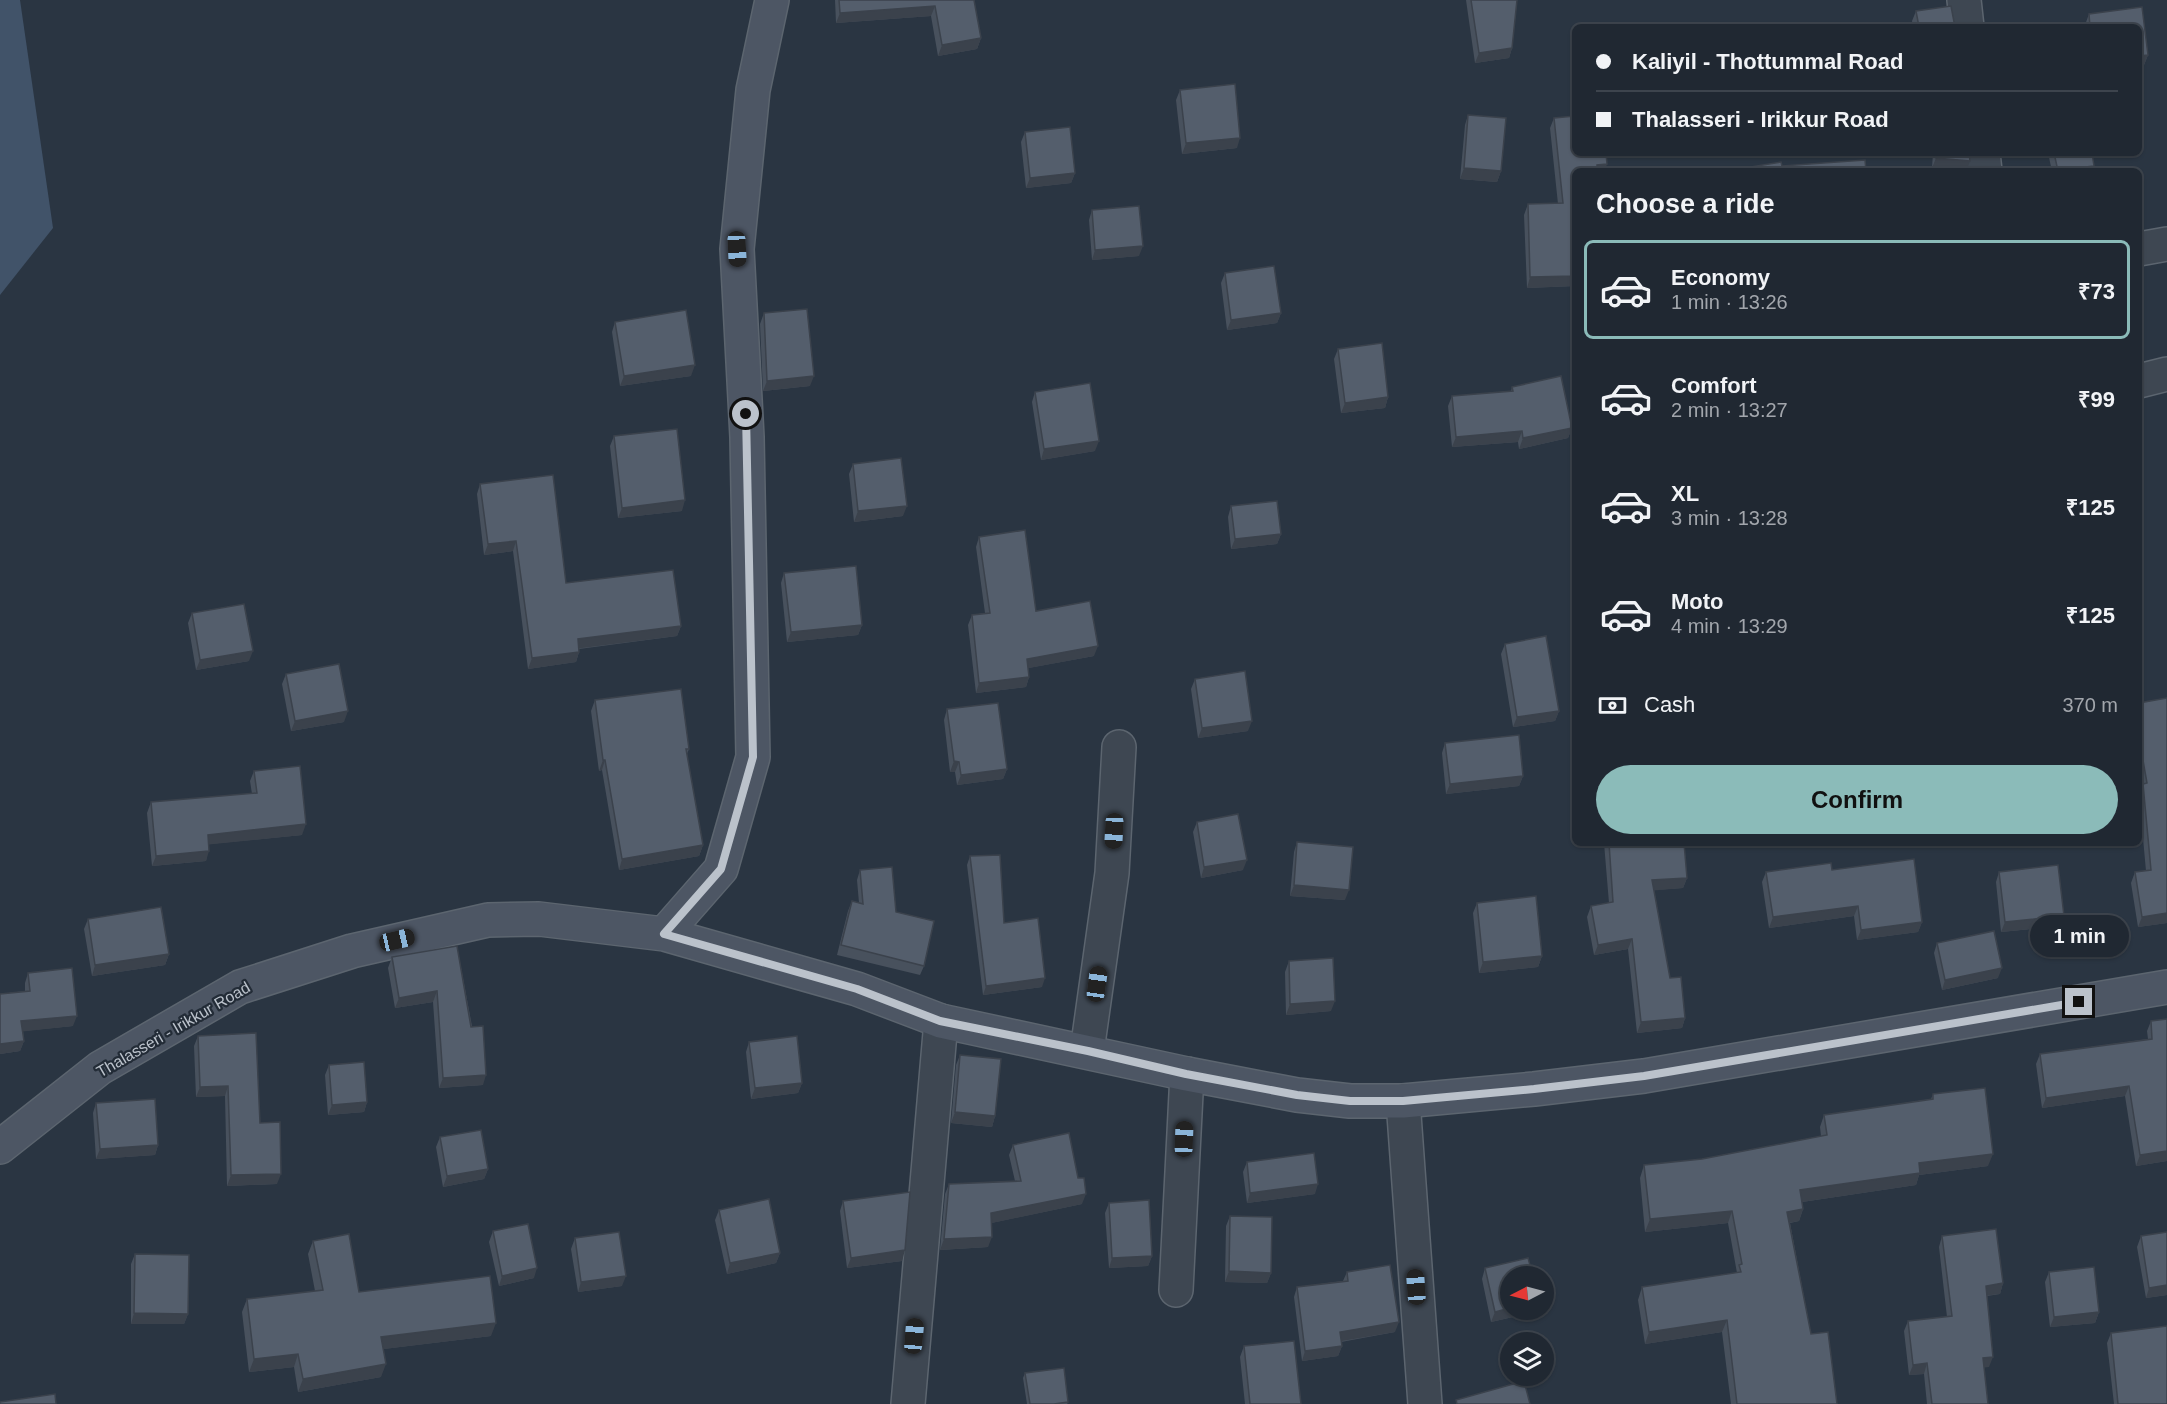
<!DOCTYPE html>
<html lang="en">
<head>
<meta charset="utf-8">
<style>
  :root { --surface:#202832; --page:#28303a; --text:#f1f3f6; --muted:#a2a6ac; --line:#3d444d; --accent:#8bbbb9 }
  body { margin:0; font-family:Arial,sans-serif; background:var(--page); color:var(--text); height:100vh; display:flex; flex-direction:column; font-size:22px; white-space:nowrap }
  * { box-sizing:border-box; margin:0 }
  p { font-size:20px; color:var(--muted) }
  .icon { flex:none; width:33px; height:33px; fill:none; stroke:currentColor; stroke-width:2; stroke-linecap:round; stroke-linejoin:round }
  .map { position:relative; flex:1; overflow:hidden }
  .drawer { position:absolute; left:1572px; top:168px; width:570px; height:678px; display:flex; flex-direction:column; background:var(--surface); border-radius:9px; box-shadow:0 2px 4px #0004,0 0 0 2px var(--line) }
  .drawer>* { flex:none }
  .hud { position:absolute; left:1572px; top:24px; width:570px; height:132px; border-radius:9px; box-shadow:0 2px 4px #0004,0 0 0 2px var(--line); display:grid; align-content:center; height:132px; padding:0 24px; background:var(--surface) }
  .needle { width:39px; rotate:264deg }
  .tools { position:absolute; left:1500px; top:1266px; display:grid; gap:12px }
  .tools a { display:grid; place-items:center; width:54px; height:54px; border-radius:50%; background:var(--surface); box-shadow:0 2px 4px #0004,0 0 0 2px var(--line); font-size:30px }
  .end { position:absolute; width:27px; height:27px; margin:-14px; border:8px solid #bbc2cb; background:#111; box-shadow:0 0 0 3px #111 }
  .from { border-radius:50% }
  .bubble { position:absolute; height:42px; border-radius:21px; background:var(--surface); box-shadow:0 2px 4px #0004,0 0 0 2px var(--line); font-size:20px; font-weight:800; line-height:42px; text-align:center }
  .car { position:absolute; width:18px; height:36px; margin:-18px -9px; border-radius:8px; box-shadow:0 0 4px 2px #0007; background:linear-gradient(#222 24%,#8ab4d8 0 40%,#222 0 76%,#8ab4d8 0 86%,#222 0) }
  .hud b { display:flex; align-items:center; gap:21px; height:57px; font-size:22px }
  .hud b+b { border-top:2px solid var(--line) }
  .hud i { width:15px; height:15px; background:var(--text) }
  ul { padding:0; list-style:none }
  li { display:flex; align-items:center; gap:18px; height:99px; margin:0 12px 9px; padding:0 12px; border:3px solid transparent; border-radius:9px }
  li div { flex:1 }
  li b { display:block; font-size:22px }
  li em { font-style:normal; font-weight:800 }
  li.current { border-color:var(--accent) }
  li>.icon { width:54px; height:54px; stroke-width:1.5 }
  h2 { padding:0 24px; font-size:27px; line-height:72px }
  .pay { display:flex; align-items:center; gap:15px; height:66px; padding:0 24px; font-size:22px }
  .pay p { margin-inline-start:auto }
  .cta { display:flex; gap:12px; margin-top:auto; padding:12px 24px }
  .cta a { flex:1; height:69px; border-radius:36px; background:var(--accent); color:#111; font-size:24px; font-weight:800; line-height:69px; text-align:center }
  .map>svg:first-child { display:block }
</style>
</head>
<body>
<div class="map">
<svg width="2167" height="1404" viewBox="0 0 2167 1404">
  <rect width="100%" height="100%" fill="#2a3542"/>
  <path fill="#415369" d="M0 0H20L53 228 0 295Z"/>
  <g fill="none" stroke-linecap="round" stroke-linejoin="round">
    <g stroke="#5c656f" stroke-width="36">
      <path id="minor" d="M1964 0 1967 27
        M1983 153 1985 171
        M2139 249 2167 244
        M2139 381 2167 374
        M1087 1051 1112 873 1119 747
        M1403 1101 1425 1404
        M1176 1290 1187 1074
        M908 1404 941 1021"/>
    </g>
    <g stroke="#5c656f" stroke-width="36">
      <path id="secondary" d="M664 934 721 869 753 757 747 437 737 249 753 90 772 0
        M0 1147 100 1068 240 987 352 951 488 920 539 919 664 934 857 989 941 1021 1187 1074 1297 1095 1350 1101H1403L1534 1089 1644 1076 2167 987"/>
    </g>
    <use href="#minor" stroke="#3e4752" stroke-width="33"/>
    <use href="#secondary" stroke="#4d5664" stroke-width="33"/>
  </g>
  <path fill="#48515d" d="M835 0H974L981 38 977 49 938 56 931 16 836 23Z
    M1466 0H1517L1512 48 1509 58 1475 63Z
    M2142 7 2148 55 2144 65 2139 66V27H2085V25L2089 14Z
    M1916 11 1955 27H1913L1912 21Z
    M1180 90 1237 148 1182 154 1176 100Z
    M1468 115 1501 171 1497 182 1460 179 1465 125Z
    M1554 118 1575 171V286L1527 288 1524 215 1528 204H1558L1550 128Z
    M1025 132 1075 173 1071 183 1026 188 1021 142Z
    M1933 153H1969L1966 171 1932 168Z
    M2048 153H2092V171H2052Z
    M1092 210 1139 256 1092 260 1089 220Z
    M1225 273 1281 313 1277 323 1227 330 1221 283Z
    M764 313 810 386 763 391 760 324Z
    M615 322 691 376 620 386 612 332Z
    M1338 349 1388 397 1385 408 1341 413 1334 359Z
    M1512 387 1572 428 1568 438 1519 449 1518 442 1452 447 1448 406 1452 396 1511 391Z
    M1035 392 1095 451 1041 460 1032 402Z
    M614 436 682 511 618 518 610 446Z
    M853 464 903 516 854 522 849 474Z
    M480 484 566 583 681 626 677 636 579 649V652L576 662 528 669 513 551 484 555 477 494Z
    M1231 506 1281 534 1277 544 1231 549 1228 517Z
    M979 537 1036 611 1094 656 1028 668 1029 677 1026 687 976 693 968 625 972 615 985 613 976 547Z
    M784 573 862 625 858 635 787 642 781 583Z
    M192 613 249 661 196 670 188 623Z
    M1505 644 1559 711 1555 721 1513 727 1501 654Z
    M286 674 344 722 291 731 282 684Z
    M1195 679 1248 731 1198 738 1191 689Z
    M595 700 689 749 687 754 703 845 699 856 619 870 602 770 599 771 591 711Z
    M2139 703 2167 923 2138 927 2131 883 2135 872 2146 871 2139 794 2142 786 2139 768Z
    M947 709 1007 769 1003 779 957 785 955 772H950L944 720Z
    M1445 743 1523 776 1519 786 1446 794 1442 753Z
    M254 771 302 835 209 844 206 861 152 866 147 813 151 802 252 794 250 781Z
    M1197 822 1243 870 1201 878 1193 832Z
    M1297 842 1345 900 1290 896 1294 852Z
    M1604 843H1684L1687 878 1683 888 1654 890 1670 978 1685 1018 1682 1028 1637 1033 1628 949 1594 955 1587 917 1591 906 1609 903Z
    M970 856 1004 923 1042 987 983 995 967 865Z
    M860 870 896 912 924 966 920 975 837 955 848 911 852 901 859 903 857 880Z
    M1832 870 1922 922 1918 932 1857 940 1854 916 1769 928 1762 882 1766 872Z
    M1999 872 2060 926 2001 932 1996 882Z
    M1477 903 1542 956 1538 967 1479 973 1473 913Z
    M88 919 169 954 165 965 92 976 84 929Z
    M1937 943 1998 978 1942 990 1934 953Z
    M457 946 483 1085 439 1088 433 1002 395 1008 388 968 392 957Z
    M1289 961 1331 1011 1286 1015 1285 972Z
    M28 973 73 1026 23 1031 24 1041 20 1051 0 1054V994L25 991V983Z
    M2167 1019V1161L2136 1166 2125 1096 2042 1108 2036 1064 2040 1054 2148 1039 2147 1031 2151 1021Z
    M198 1036 260 1123 277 1184 227 1186 225 1096 196 1097 194 1046Z
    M749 1042 802 1083 798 1093 751 1099 746 1052Z
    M960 1055 995 1116 992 1127 951 1123 956 1065Z
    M329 1065 367 1102 364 1112 328 1115 325 1075Z
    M1933 1094 1988 1166 1919 1175 1916 1185 1802 1202 1803 1209 1799 1221 1790 1223 1811 1334 1837 1404H1731L1722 1332 1645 1344 1638 1300 1642 1287 1737 1273 1728 1223 1645 1232 1640 1178 1644 1165 1702 1159 1821 1136 1820 1127 1824 1115 1931 1099Z
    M96 1103 158 1145 155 1155 96 1159 93 1113Z
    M440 1137 488 1169 484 1179 443 1187 436 1147Z
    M1013 1145 1082 1204 991 1223 988 1247 940 1250 945 1194 949 1184 1015 1181 1009 1155Z
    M1247 1162 1315 1194 1247 1203 1243 1172Z
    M843 1201 902 1261 847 1268 840 1211Z
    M1109 1203 1152 1256 1148 1266 1109 1268 1105 1213Z
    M719 1210 780 1253 776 1263 727 1274 715 1220Z
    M1230 1216 1271 1273 1267 1283 1225 1282 1226 1226Z
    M493 1231 534 1278 499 1286 489 1242Z
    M1942 1236 2003 1283 2000 1294 1987 1296 1989 1367H1984L1988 1404H1927L1924 1374 1909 1375 1904 1331 1908 1321 1947 1317 1939 1247Z
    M2141 1236 2167 1295 2146 1298 2137 1247Z
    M575 1238 622 1286 578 1292 571 1249Z
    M313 1241 359 1292 491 1336 383 1349 381 1377 298 1392 294 1367 249 1372 242 1312 247 1299 315 1291 308 1254Z
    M135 1254 188 1314 184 1324H131V1264Z
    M1485 1268 1510 1310H1536L1535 1312 1491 1322 1482 1279Z
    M1347 1272 1395 1332 1341 1342 1342 1346 1338 1356 1302 1361 1294 1297 1297 1287 1343 1281Z
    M2049 1272 2099 1312 2095 1323 2050 1327 2045 1282Z
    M2111 1333 2167 1404H2114L2107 1343Z
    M1244 1346 1301 1404H1245L1240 1357Z
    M1025 1373 1068 1404H1027L1023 1378Z"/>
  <path fill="#3b424c" d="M935 6 931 16 836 23 840 13Z
    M981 38 977 49 938 56 942 45Z
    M1512 48 1509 58 1475 63 1479 53Z
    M2148 55 2144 65 2139 66V56Z
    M1240 138 1237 148 1182 154 1186 143Z
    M1936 158 1970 161 1966 171 1932 168Z
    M1607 164 1605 171H1595L1597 165Z
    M2094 166 2092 171H2084L2086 167Z
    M1464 168 1501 171 1497 182 1460 179Z
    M1075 173 1071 183 1026 188 1030 178Z
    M1143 246 1139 256 1092 260 1095 250Z
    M1575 276V286L1527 288 1530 277Z
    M1281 313 1277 323 1227 330 1231 320Z
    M695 365 691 376 620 386 624 376Z
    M814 376 810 386 763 391 767 381Z
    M1388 397 1385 408 1341 413 1345 403Z
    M1572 428 1568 438 1519 449 1523 438Z
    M1522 431 1518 442 1452 447 1456 437Z
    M1099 441 1095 451 1041 460 1044 449Z
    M685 500 682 511 618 518 622 508Z
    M907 506 903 516 854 522 858 511Z
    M1281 534 1277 544 1231 549 1235 539Z
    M516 541 513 551 484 555 488 544Z
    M862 625 858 635 787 642 791 632Z
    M681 626 677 636 574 649 578 639Z
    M1098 646 1094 656 1024 669 1027 659Z
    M253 651 249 661 196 670 200 660Z
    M579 652 576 662 528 669 532 658Z
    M1029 677 1026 687 976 693 979 683Z
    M348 711 344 722 291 731 295 721Z
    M1559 711 1555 721 1513 727 1517 717Z
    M1252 721 1248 731 1198 738 1202 728Z
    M603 760H605L602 770 599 771Z
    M954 761 959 762 955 772H950Z
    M1007 769 1003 779 957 785 961 775Z
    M1523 776 1519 786 1446 794 1450 784Z
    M306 824 302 835 204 845 208 835Z
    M703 845 699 856 619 870 622 859Z
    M209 851 206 861 152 866 156 856Z
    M1247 860 1243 870 1201 878 1204 867Z
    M1687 878 1683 888 1648 891 1652 880Z
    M1294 885 1349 890 1345 900 1290 896Z
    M1858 906 1854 916 1769 928 1773 917Z
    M2167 913V923L2138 927 2142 917Z
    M2064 916 2060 926 2001 932 2005 922Z
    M1922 922 1918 932 1857 940 1861 930Z
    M1632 939 1628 949 1594 955 1598 945Z
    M169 954 165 965 92 976 95 965Z
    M1542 956 1538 967 1479 973 1483 962Z
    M2002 968 1998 978 1942 990 1945 980Z
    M1045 978 1042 987 983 995 986 986Z
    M437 991 433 1002 395 1008 399 998Z
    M1335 1001 1331 1011 1286 1015 1290 1004Z
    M77 1016 73 1026 18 1032 21 1021Z
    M1685 1018 1682 1028 1637 1033 1641 1022Z
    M24 1041 20 1051 0 1054V1044Z
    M486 1075 483 1085 439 1088 443 1078Z
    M802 1083 798 1093 751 1099 755 1088Z
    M228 1086 225 1096 196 1097 200 1087Z
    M2129 1086 2125 1096 2042 1108 2046 1098Z
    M367 1102 364 1112 328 1115 332 1105Z
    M955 1112 995 1116 992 1127 951 1123Z
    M158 1145 155 1155 96 1159 100 1149Z
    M2167 1151V1161L2136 1166 2140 1155Z
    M1993 1154 1988 1166 1919 1175 1916 1185 1795 1203 1800 1190 1919 1163Z
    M488 1169 484 1179 443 1187 447 1176Z
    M281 1174 277 1184 227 1186 231 1175Z
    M1318 1184 1315 1194 1247 1203 1250 1193Z
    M1086 1194 1082 1204 987 1224 991 1213Z
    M1803 1209 1799 1221 1783 1224 1787 1212Z
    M1732 1211 1728 1223 1645 1232 1650 1219Z
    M992 1237 988 1247 940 1250 944 1239Z
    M905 1250 902 1261 847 1268 851 1258Z
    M780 1253 776 1263 727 1274 730 1263Z
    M1152 1256 1148 1266 1109 1268 1112 1258Z
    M537 1268 534 1278 499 1286 502 1276Z
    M1229 1271 1271 1273 1267 1283 1225 1282Z
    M626 1276 622 1286 578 1292 581 1282Z
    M2003 1283 2000 1294 1982 1296 1986 1286Z
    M2167 1285V1295L2146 1298 2149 1288Z
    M1510 1308V1310H1536L1535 1312 1491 1322 1495 1312Z
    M2099 1312 2095 1323 2050 1327 2054 1317Z
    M134 1313 188 1314 184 1324H131Z
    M1727 1320 1722 1332 1645 1344 1649 1332Z
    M1399 1322 1395 1332 1336 1342 1340 1332Z
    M496 1323 491 1336 376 1350 381 1337Z
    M1342 1346 1338 1356 1302 1361 1305 1351Z
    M298 1354 294 1367 249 1372 254 1359Z
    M1993 1357 1989 1367 1980 1368 1983 1358Z
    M1927 1363 1924 1374 1909 1375 1913 1365Z
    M386 1364 381 1377 298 1392 303 1379Z"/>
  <path fill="#545e6c" stroke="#3b424c" stroke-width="1.5" d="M839 0H974L981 38 942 45 935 6 840 13Z
    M1471 0H1517L1512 48 1479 53Z
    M1951 6 1955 27H1919L1916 11Z
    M2142 7 2148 55 2139 56V27H2090L2089 14Z
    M1235 84 1240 138 1186 143 1180 90Z
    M1468 115 1506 118 1501 171 1464 168Z
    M1575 116V153H1606L1607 164 1597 165V171H1575V276L1530 277 1528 204 1563 203 1554 118Z
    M1070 127 1075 173 1030 178 1025 132Z
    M1936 153H1969L1970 161 1936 158Z
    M2054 153H2092L2094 166 2086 167V171H2058Z
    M1865 160 1866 171H1733L1732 170 1781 162 1782 166Z
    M1139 206 1143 246 1095 250 1092 210Z
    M1274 266 1281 313 1231 320 1225 273Z
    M807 309 814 376 767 381 764 313Z
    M686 310 695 365 624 376 615 322Z
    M1382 343 1388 397 1345 403 1338 349Z
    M1561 376 1572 428 1523 438 1522 431 1456 437 1452 396 1513 391 1512 387Z
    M1090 383 1099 441 1044 449 1035 392Z
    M677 429 685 500 622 508 614 436Z
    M901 458 907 506 858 511 853 464Z
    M553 475 566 583 673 570 681 626 578 639 579 652 532 658 516 541 488 544 480 484Z
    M1277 501 1281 534 1235 539 1231 506Z
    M1025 530 1036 611 1090 601 1098 646 1027 659 1029 677 979 683 972 615 990 613 979 537Z
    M856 566 862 625 791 632 784 573Z
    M244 604 253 651 200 660 192 613Z
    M1546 636 1559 711 1517 717 1505 644Z
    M339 664 348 711 295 721 286 674Z
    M1245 671 1252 721 1202 728 1195 679Z
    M681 689 689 749H686L703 845 622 859 605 760H603L595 700Z
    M2167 698V913L2142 917 2135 872 2151 870 2143 784 2147 783 2139 738V703Z
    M998 703 1007 769 961 775 959 762 954 761 947 709Z
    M1519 735 1523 776 1450 784 1445 743Z
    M300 766 306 824 208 835 209 851 156 856 151 802 257 793 254 771Z
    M1238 814 1247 860 1204 867 1197 822Z
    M1297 842 1353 847 1349 890 1294 885Z
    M1609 843H1684L1687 878 1652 880 1670 978 1681 977 1685 1018 1641 1022 1632 939 1598 945 1591 906 1613 902Z
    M1000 855 1004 923 1038 918 1045 978 986 986 970 856Z
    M1914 859 1922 922 1861 930 1858 906 1773 917 1766 872 1831 863 1832 870Z
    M2058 865 2064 916 2005 922 1999 872Z
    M892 867 896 912 934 921 924 966 841 945 852 901 863 904 860 870Z
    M1536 896 1542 956 1483 962 1477 903Z
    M161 907 169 954 95 965 88 919Z
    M1994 931 2002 968 1945 980 1937 943Z
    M457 946 471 1027 483 1026 486 1075 443 1078 437 991 399 998 392 957Z
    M1333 958 1335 1001 1290 1004 1289 961Z
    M72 968 77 1016 21 1021 24 1041 0 1044V994L30 991 28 973Z
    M2167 1019V1151L2140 1155 2129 1086 2046 1098 2040 1054 2152 1039 2151 1021Z
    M256 1033 260 1123 280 1122 281 1174 231 1175 228 1086 200 1087 198 1036Z
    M797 1036 802 1083 755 1088 749 1042Z
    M960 1055 1001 1059 995 1116 955 1112Z
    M364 1062 367 1102 332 1105 329 1065Z
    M1985 1088 1993 1154 1919 1163 1920 1173 1800 1190 1803 1209 1787 1212 1811 1334 1828 1332 1837 1404H1737L1727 1320 1649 1332 1642 1287 1741 1272 1739 1265 1742 1264 1732 1211 1650 1219 1644 1165 1702 1159 1827 1135 1824 1115 1933 1099V1094Z
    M155 1099 158 1145 100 1149 96 1103Z
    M481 1130 488 1169 447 1176 440 1137Z
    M1069 1133 1078 1178H1084L1086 1194 991 1213 992 1237 944 1239 949 1184 1021 1181 1013 1145Z
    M1314 1153 1318 1184 1250 1193 1247 1162Z
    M910 1192 905 1250 851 1258 843 1201Z
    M769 1199 780 1253 730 1263 719 1210Z
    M1149 1200 1152 1256 1112 1258 1109 1203Z
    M1230 1216 1272 1217 1271 1273 1229 1271Z
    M528 1224 537 1268 502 1276 493 1231Z
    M1996 1229 2003 1283 1986 1286 1993 1357 1983 1358 1988 1404H1932L1927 1363 1913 1365 1908 1321 1952 1316 1942 1236Z
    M619 1232 626 1276 581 1282 575 1238Z
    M2167 1232V1285L2149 1288 2141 1236Z
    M349 1234 359 1292 490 1276 496 1323 381 1337 386 1364 303 1379 298 1354 254 1359 247 1299 323 1290 313 1241Z
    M135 1254 189 1255 188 1314 134 1313Z
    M1528 1258 1533 1276H1510V1308L1495 1312 1485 1268Z
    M1390 1265 1399 1322 1340 1332 1342 1346 1305 1351 1297 1287 1348 1281 1347 1272Z
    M2094 1267 2099 1312 2054 1317 2049 1272Z
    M2167 1326V1404H2118L2111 1333Z
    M1294 1341 1301 1404H1250L1244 1346Z
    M1064 1368 1068 1402 1054 1404H1030L1025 1373Z
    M1524 1381 1530 1404H1457L1456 1400Z
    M55 1394 56 1404H0V1402Z"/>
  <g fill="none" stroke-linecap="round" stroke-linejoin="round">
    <path stroke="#bbc2cb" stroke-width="8" d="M746 414 753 757 721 869 664 934 857 989 940 1021 1088 1051 1186 1074 1297 1095 1350 1101H1403L1534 1089 1644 1076 2079 1002"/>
  </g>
  <g text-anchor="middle" stroke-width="4.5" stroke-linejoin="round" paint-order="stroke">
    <g font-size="16" fill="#bbc2cb" stroke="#232c37">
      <text transform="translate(173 1029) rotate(-30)" y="6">Thalasseri - Irikkur Road</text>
    </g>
  </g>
</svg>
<div class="tools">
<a><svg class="needle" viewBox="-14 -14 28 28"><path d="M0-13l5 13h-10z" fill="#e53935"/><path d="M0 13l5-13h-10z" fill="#a2a6ac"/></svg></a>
<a><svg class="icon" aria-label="layers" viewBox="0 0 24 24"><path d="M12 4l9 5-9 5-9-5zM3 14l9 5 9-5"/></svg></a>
</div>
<i class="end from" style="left:746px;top:414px"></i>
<i class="end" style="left:2079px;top:1002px"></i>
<div class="bubble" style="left:2030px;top:915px;width:99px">1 min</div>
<i class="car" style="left:737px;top:249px;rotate:177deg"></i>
<i class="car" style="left:1114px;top:831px;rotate:183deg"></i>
<i class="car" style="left:397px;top:940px;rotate:77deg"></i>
<i class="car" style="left:1097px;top:984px;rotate:8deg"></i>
<i class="car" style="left:1184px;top:1139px;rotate:2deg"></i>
<i class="car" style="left:1416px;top:1287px;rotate:356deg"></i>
<i class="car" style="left:914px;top:1336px;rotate:5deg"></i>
<div class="hud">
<b><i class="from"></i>Kaliyil - Thottummal Road</b>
<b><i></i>Thalasseri - Irikkur Road</b>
</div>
<section class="drawer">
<h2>Choose a ride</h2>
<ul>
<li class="current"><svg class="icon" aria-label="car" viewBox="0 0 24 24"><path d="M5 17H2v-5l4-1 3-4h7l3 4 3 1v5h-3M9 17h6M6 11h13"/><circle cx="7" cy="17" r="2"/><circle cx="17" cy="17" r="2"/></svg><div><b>Economy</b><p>1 min · 13:26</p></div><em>₹73</em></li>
<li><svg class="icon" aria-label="car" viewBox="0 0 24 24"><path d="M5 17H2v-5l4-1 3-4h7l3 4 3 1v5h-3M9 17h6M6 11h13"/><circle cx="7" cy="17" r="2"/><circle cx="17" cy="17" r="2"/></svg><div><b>Comfort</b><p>2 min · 13:27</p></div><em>₹99</em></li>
<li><svg class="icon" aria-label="car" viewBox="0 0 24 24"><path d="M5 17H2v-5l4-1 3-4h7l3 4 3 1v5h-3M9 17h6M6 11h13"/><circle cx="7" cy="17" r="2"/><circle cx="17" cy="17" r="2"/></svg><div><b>XL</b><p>3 min · 13:28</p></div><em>₹125</em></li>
<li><svg class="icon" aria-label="car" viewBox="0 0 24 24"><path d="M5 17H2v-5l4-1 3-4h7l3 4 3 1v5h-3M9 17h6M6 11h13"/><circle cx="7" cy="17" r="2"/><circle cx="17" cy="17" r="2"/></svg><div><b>Moto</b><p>4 min · 13:29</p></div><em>₹125</em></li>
</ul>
<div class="pay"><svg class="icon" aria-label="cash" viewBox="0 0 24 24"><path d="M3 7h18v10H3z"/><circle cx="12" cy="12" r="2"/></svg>Cash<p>370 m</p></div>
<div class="cta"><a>Confirm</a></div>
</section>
</div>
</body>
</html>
